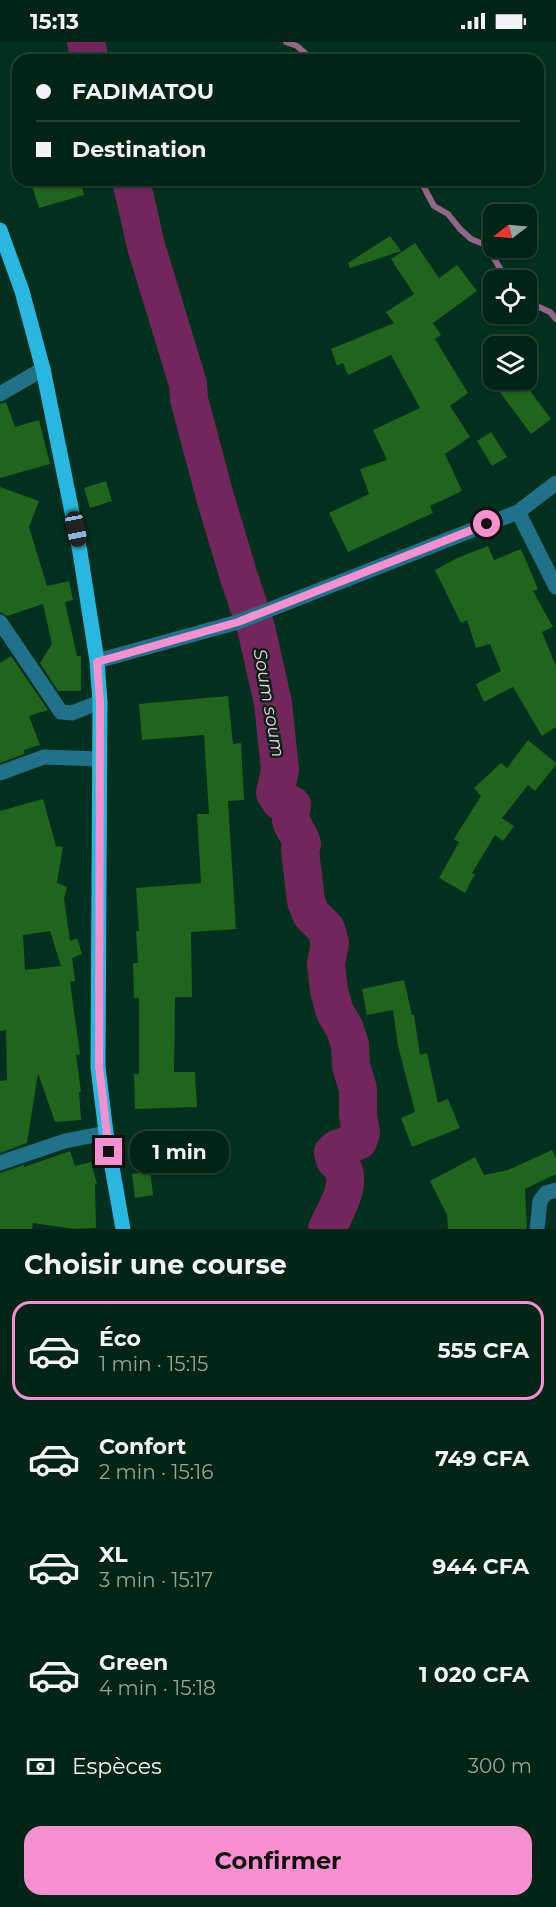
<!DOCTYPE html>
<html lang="fr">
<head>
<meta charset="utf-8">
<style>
  :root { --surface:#012416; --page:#0b2c1f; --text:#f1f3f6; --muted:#96a4a1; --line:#234135; --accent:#f690d0 }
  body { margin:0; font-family:Montserrat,sans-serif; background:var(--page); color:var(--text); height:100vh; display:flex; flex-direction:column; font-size:22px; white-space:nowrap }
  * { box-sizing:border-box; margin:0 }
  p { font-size:20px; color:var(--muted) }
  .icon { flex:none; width:33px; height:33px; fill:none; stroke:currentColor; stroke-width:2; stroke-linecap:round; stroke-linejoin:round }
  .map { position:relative; height:1187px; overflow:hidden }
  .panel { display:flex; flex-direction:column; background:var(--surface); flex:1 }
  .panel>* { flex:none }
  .banner { position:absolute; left:12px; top:12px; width:532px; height:132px; border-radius:18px; box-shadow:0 2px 4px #0004,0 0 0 2px var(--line); display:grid; align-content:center; height:132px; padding:0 24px; background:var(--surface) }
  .needle { width:39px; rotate:254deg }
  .tools { position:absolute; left:483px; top:162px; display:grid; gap:12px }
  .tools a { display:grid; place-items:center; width:54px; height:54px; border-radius:12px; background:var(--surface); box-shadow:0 2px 4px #0004,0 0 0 2px var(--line); font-size:30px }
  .end { position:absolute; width:27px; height:27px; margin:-14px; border:8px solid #f690d0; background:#111; box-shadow:0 0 0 3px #111 }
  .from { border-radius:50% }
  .bubble { position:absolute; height:42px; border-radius:18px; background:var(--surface); box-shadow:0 2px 4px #0004,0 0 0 2px var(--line); font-size:20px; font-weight:700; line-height:42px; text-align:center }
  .car { position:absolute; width:18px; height:36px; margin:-18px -9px; border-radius:8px; box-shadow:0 0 4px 2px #0007; background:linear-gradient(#222 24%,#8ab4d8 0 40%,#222 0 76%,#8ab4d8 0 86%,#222 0) }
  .banner b { display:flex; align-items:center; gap:21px; height:57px; font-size:22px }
  .banner b+b { border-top:2px solid var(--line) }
  .banner i { width:15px; height:15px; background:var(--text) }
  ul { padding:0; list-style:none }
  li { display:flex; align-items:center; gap:18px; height:99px; margin:0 12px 9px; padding:0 12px; border:3px solid transparent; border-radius:18px }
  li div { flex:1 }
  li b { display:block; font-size:22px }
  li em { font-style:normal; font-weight:700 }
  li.on { border-color:var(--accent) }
  li>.icon { width:54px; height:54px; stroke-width:1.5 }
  h2 { padding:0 24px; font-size:27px; line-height:72px }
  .pay { display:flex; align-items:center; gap:15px; height:66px; padding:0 24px; font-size:22px }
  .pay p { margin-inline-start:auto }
  .action { display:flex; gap:12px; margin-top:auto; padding:12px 24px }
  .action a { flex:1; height:69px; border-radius:18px; background:var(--accent); color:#111; font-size:24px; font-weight:700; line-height:69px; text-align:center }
  .status { display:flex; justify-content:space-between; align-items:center; height:42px; padding:0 30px; background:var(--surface); direction:ltr }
  .status svg { height:16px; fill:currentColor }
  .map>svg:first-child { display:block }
</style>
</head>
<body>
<div class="status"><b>15:13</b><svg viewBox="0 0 49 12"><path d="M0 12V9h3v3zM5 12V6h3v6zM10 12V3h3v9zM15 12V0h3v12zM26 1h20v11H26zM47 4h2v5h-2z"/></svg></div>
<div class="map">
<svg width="556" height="1187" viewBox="0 0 556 1187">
  <rect width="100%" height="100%" fill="#01301e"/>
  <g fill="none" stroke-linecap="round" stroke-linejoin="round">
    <path stroke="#936686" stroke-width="6" d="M286 0 297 4 313 18
      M420 138 434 164 448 172 460 187 471 197 486 203 507 238
      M526 259 550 270 556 277"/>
    <path stroke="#73265b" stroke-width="38" d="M86 0 90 18
      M131 138 146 204 188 342 189 357 215 455 239 535 256 586 273 661 280 728 275 751 280 759 292 763C287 786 297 784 302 802L300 808 306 859 311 872 326 887 330 901 326 922 329 949 335 970 345 987 350 1003 351 1024 358 1047V1073L361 1091 358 1099 337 1107 333 1111 335 1118C358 1135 336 1167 327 1187"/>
  </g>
  <path fill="#20641d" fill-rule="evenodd" d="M30 138H80L84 153 39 166Z
    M390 194 401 209 350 226 348 221Z
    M415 201 439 236 457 223 477 249 433 281 441 293 435 297 468 351 450 364 470 395 445 412 462 449 430 464 433 471 348 510 329 471 369 452 360 427 387 418 373 388 420 366 391 313 348 333 343 321 337 324 331 307 394 281 386 270 414 252 391 217Z
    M491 338H522L551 377 531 392Z
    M6 360 15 385 39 378 50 422 0 436V362Z
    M491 390 507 415 492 424 477 399Z
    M106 439 112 459 90 466 84 446Z
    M0 445 39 459 29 485 47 544 69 539 73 558 65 560 77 614H81V649H58L40 621 52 602 43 562 7 574 0 570Z
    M488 504 494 518 521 507 538 547 533 549 553 585 542 590 556 624V685L542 694 513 645 484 660 476 642 501 629 490 602 476 606 467 578 461 581 435 528 457 516Z
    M11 614 48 668 29 674 40 703 24 708V712L0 721V621Z
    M228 654 233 702 241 701 244 758 228 759 236 887 191 890 192 955H175L174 1030H195L197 1065 135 1067 134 1032H139V956H134L133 921H138L136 889H139L136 846 201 841 197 772H209L204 693 142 698 139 662Z
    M528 698 556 721V723L535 749 528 743 502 776 514 784 503 799 495 793 472 831 475 832 465 851 439 836 459 800 454 797 481 754 474 746 501 721 507 726Z
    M43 757 56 804 63 805 57 841 67 845 64 856 70 899 77 896 82 912 72 916 75 939 70 940 80 1012 76 1013 81 1050H79L81 1078 55 1080 38 1031 27 1101 0 1111V1039L7 1038 6 988 0 989V769ZM50 889 61 924 25 928 23 893Z
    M404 938 412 973H414L420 1013 427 1011 438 1061 448 1057 460 1086 412 1105 401 1076 415 1070 398 1004 393 968 367 973 362 947Z
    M552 1108 556 1116V1132L525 1147 527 1187H448L447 1173 430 1139 475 1115 484 1133 508 1128Z
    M70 1109 75 1124 91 1120 97 1142H95L96 1186 74 1187 33 1181 32 1187H0V1131L24 1123V1125Z
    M150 1129 153 1153 135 1156 132 1132Z"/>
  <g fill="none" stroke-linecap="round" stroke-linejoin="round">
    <path stroke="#217189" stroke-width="15" d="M0 352 43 327
      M518 470 556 545
      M0 580 61 670 72 671 100 660
      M97 619 238 580 518 470 556 441
      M0 731 44 715 99 717
      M0 1121 65 1099 106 1091
      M537 1187 540 1159 546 1151 556 1148"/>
    <path stroke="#28b7de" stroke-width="15" d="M0 188 22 249 43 327 80 510 97 619 100 660 98 1025 106 1091 123 1187"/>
  </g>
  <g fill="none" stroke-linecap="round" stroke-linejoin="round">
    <path stroke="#f690d0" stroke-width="8" d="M109 1110 99 1025 100 660 97 620 238 580 487 482"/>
  </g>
  <g text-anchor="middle" stroke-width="5" stroke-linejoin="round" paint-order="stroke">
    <g font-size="18" font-style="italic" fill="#f6c8e3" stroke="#052417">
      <text transform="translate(269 661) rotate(80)" y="6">Soum soum</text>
    </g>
  </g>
</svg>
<div class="tools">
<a><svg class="needle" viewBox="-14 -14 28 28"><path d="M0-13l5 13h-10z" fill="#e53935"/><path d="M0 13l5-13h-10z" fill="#96a4a1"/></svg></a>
<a><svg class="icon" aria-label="locate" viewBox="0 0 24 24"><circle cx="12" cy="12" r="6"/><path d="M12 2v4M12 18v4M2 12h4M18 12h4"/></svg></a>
<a><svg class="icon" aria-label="layers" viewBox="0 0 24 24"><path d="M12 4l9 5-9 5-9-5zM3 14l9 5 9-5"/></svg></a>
</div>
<i class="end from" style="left:487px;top:482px"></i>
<i class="end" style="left:109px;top:1110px"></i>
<div class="bubble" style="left:130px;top:1089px;width:99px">1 min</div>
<i class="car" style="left:76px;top:487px;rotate:169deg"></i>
<div class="banner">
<b><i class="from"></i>FADIMATOU</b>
<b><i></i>Destination</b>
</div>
</div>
<section class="panel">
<h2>Choisir une course</h2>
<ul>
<li class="on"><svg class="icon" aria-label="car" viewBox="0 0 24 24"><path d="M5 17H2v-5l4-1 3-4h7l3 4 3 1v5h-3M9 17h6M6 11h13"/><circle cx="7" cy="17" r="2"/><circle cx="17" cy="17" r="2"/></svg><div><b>Éco</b><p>1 min · 15:15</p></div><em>555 CFA</em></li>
<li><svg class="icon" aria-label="car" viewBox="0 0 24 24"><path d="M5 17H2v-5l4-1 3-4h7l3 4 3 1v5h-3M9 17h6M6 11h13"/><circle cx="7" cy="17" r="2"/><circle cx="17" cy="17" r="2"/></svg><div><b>Confort</b><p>2 min · 15:16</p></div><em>749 CFA</em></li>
<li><svg class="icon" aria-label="car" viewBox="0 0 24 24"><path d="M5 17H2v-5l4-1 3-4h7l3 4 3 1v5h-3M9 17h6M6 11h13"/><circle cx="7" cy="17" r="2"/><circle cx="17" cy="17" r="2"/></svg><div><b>XL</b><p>3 min · 15:17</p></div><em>944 CFA</em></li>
<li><svg class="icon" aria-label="car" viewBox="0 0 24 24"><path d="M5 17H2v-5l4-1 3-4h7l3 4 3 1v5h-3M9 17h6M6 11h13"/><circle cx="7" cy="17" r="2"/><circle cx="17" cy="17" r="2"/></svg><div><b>Green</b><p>4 min · 15:18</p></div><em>1 020 CFA</em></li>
</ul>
<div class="pay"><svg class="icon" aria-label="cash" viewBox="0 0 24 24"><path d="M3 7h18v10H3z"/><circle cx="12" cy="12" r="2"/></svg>Espèces<p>300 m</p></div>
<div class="action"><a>Confirmer</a></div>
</section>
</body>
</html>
